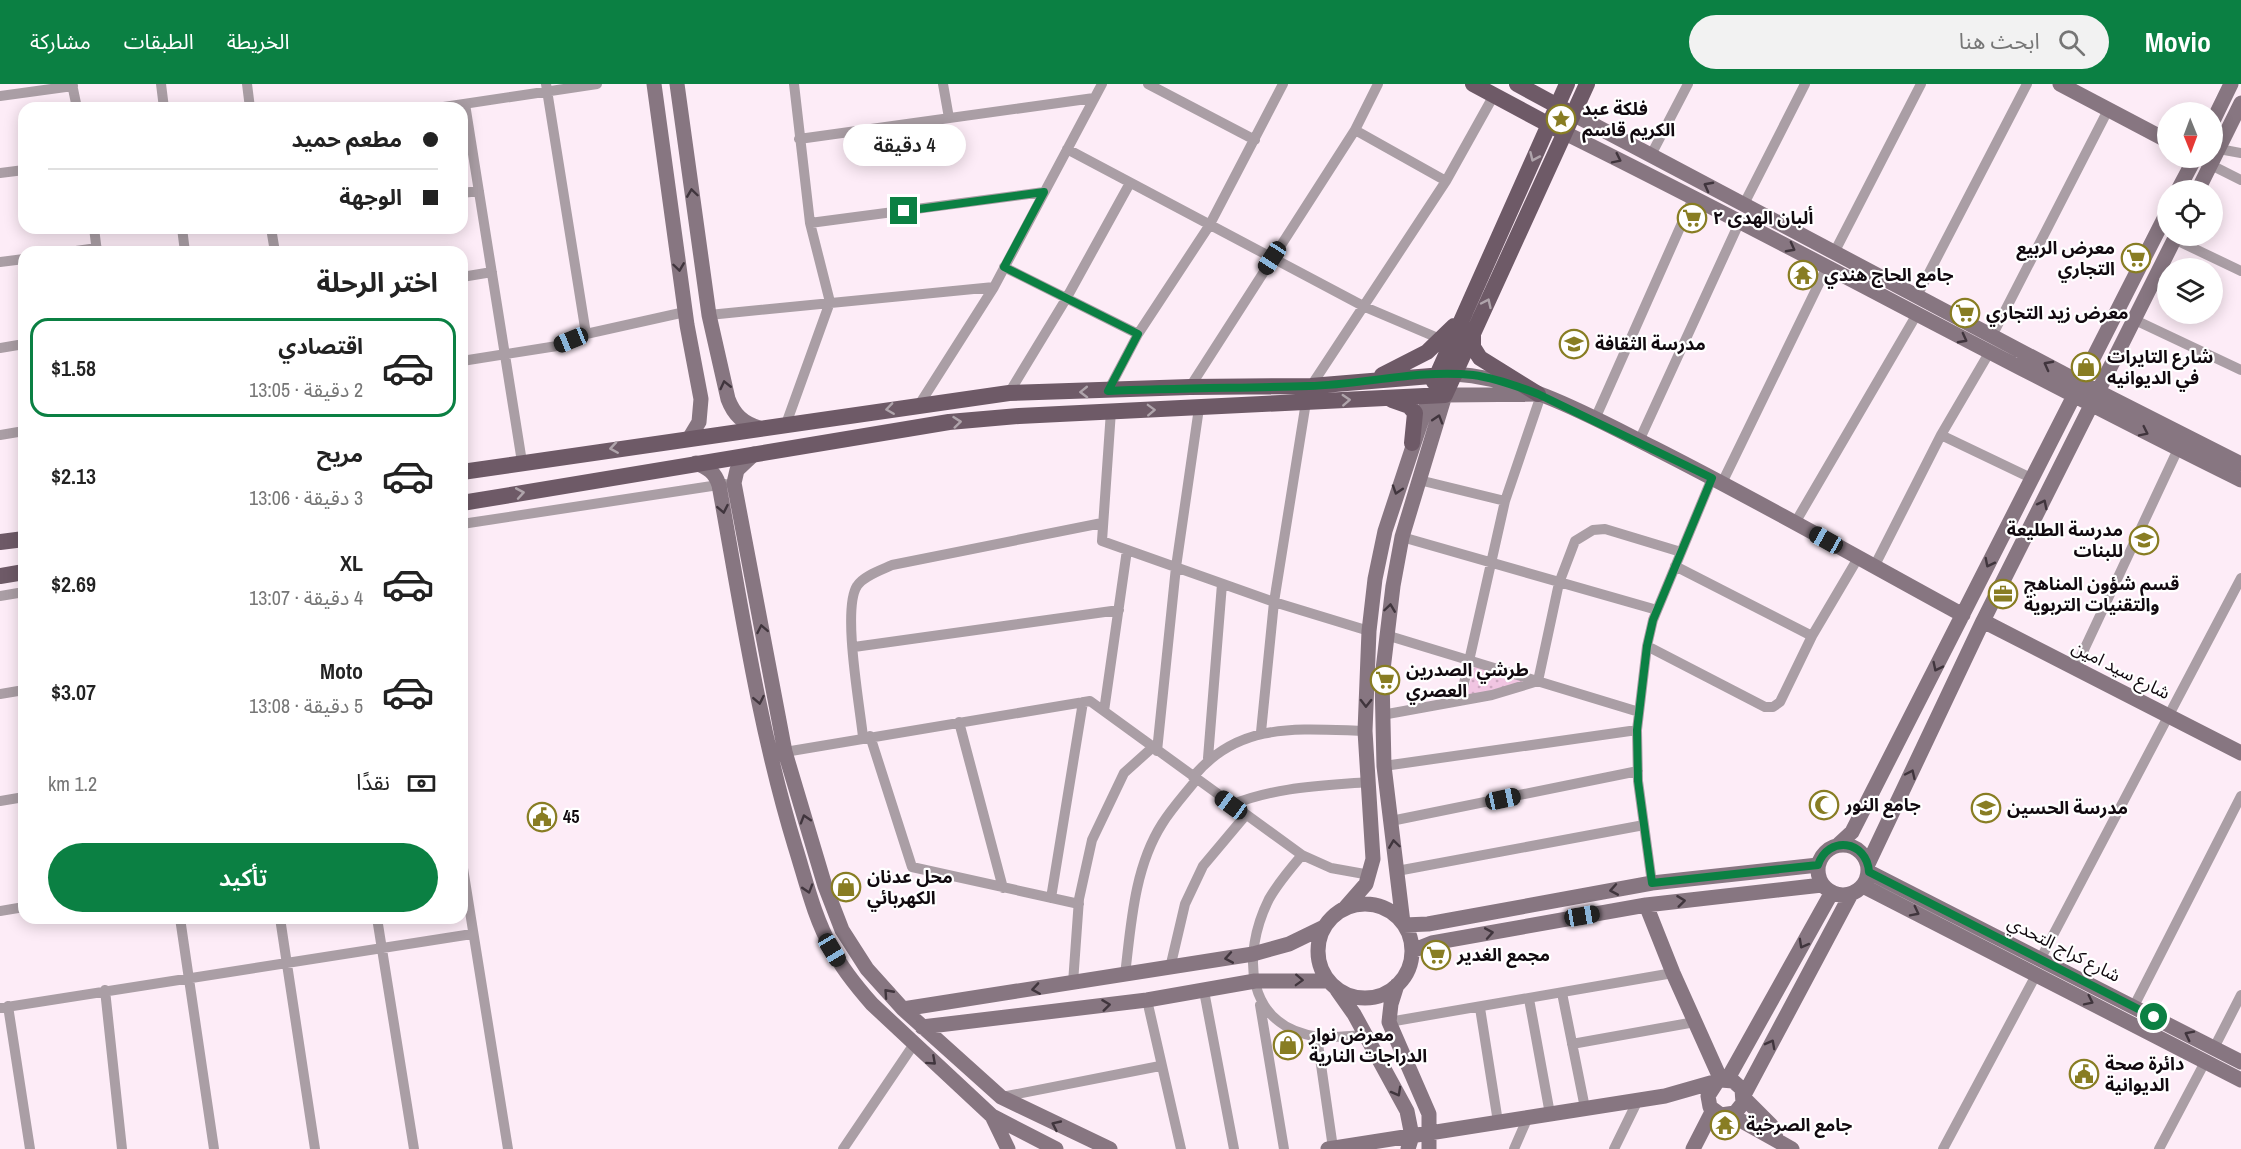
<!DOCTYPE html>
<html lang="ar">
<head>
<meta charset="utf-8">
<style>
  :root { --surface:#fff; --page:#f2f2f2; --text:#222; --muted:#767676; --line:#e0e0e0; --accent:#0b8043 }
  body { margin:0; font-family:"Archivo Narrow","Noto Sans Arabic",sans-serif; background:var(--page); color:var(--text); direction:rtl; height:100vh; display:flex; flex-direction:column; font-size:22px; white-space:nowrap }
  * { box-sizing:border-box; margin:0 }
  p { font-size:20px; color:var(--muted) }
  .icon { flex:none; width:33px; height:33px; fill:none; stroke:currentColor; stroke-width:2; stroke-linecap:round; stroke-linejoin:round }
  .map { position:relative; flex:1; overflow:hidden; direction:ltr }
  .panel { position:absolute; left:18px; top:162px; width:450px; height:678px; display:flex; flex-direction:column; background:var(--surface); border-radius:18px; box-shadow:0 3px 15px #0003; direction:rtl }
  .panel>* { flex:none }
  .top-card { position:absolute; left:18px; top:18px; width:450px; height:132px; border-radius:18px; box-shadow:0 3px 15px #0003; direction:rtl; display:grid; align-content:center; height:132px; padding:0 30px; background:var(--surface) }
  .needle { width:39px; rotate:179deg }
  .fabs { position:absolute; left:2157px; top:18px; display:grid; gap:12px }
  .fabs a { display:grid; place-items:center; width:66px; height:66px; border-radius:50%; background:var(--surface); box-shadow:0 3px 15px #0003; font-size:30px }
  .end { position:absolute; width:27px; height:27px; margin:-14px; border:8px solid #0b8043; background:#fff; box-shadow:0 0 0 3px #fff }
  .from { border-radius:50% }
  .bubble { position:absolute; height:42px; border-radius:21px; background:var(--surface); box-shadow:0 3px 15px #0003; font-size:20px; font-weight:600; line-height:42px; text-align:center; direction:rtl }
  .car { position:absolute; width:18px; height:36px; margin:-18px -9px; border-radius:8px; box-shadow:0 0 4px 2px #0007; background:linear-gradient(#222 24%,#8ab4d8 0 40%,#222 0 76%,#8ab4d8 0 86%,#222 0) }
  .top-card b { display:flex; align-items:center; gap:21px; height:57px; font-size:22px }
  .top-card b+b { border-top:2px solid var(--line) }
  .top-card i { width:15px; height:15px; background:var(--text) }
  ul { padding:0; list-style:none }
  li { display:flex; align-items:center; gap:18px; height:99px; margin:0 12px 9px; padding:0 18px; border:3px solid transparent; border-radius:18px }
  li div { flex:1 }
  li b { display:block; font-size:22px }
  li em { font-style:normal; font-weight:600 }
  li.current { border-color:var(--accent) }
  li>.icon { width:54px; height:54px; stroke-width:1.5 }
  h2 { padding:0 30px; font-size:27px; line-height:72px }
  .pay { display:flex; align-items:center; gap:15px; height:66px; padding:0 30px; font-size:22px }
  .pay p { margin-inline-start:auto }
  .action { display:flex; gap:12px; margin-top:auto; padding:12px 30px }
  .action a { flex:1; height:69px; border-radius:36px; background:var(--accent); color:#fff; font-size:24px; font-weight:600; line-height:69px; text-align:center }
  header { display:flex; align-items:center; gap:36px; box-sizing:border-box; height:84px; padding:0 30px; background:var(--accent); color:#fff }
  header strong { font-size:28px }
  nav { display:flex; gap:33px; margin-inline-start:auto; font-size:21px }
  .search { width:420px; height:54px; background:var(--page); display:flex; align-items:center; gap:15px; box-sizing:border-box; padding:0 21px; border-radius:33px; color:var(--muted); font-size:22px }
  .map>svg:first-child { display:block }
</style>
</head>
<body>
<header>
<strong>Movio</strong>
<div class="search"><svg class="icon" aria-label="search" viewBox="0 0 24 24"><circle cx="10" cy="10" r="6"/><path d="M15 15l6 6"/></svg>ابحث هنا</div>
<nav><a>الخريطة</a><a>الطبقات</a><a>مشاركة</a></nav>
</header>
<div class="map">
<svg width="2241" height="1065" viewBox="0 0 2241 1065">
  <defs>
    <pattern id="green-dots" width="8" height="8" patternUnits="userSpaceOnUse" patternTransform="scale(1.5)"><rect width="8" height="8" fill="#f1c5e2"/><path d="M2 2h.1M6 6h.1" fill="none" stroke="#cea8c1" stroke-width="1.8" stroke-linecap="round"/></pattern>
  </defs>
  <rect width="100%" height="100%" fill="#fdecf7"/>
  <path fill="url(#green-dots)" d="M1474 582 1525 597 1475 611 1467 610Z"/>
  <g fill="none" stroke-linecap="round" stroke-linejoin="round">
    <path stroke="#aa9ea5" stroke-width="10" d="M72 0 77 24
      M161 0 164 24
      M247 0 250 24
      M546 0 586 250
      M943 0 949 34
      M1148 0 1255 56
      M0 12 73 2
      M465 20 522 378
      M437 24 597 0
      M1355 46 1446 97
      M799 55 1094 14
      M1067 65 1365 223 1445 257
      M2219 65 2241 69
      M1651 71 1688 0
      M2211 81 2241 96
      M0 89 24 86
      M462 109 479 107
      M1744 120 1805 0
      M810 139 1044 108
      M94 144 97 168
      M182 144 185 168
      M271 144 275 168
      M2174 155 2241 187
      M1835 167 1921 0
      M69 168 97 164
      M0 178 24 175
      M1004 183 1138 250
      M462 193 492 188
      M1917 212 2027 0
      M709 231 994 203
      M2135 236 2241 286
      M1992 252 2108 26
      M0 264 24 260
      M462 277 557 262 586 250 685 228
      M1311 302 1446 97 1494 11
      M1190 303 1355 46 1378 0
      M1108 307 1138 250 1209 142 1283 0
      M1009 309 1066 215 1130 99
      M919 321 994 203 1102 0
      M1111 327 1102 457 1274 518 1369 547
      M1595 335 1694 112
      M786 340 830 218 810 139 794 0
      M0 351 24 347
      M1941 351 2031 394
      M1639 357 1740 137
      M1419 396 1505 417
      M1722 399 1827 183
      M1795 439 1917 230
      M462 440 725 400
      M1402 453 1657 526
      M1675 482 1812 552
      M1874 483 1941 351 1989 269
      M0 512 24 508
      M1386 551 1639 628
      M1647 562 1765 623H1773L1780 618 1812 552 1858 474
      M854 563 1119 526
      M2075 585 2178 365
      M0 610 24 606
      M1460 617 1505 417 1541 311
      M1104 627 1127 466
      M1382 631 1492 611 1538 597 1559 499 1575 457 1593 446 1605 445 1681 468
      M959 638 1003 804
      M1261 648 1274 518 1306 318
      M870 652 912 783 1079 820
      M863 653C860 623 842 525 857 502 863 492 881 486 892 481L1102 439
      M1157 667 1176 483 1199 324
      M785 668 1090 617 1302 771 1331 784 1370 791
      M1208 674 1222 500
      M1384 682 1637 646
      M1193 693C1239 637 1299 645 1365 647
      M0 717 24 713
      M1231 721C1275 703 1320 702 1368 698
      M1391 737 1638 687
      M1302 771C1290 785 1278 799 1269 815 1241 871 1245 943 1319 953 1334 954 1350 952 1365 951
      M462 778 508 1065
      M1397 787 1644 741
      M1652 799 1638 697 1637 646 1647 562 1653 536 1712 394
      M1051 814 1083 618
      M0 827 24 823
      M180 834 214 1065
      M280 834 315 1065
      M377 834 414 1065
      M2041 874 2241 494
      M1170 884 1185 820 1203 782 1245 732
      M1125 891C1131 841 1134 784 1162 740 1172 724 1185 710 1196 696
      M1073 899 1079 815 1092 756 1124 689 1153 663
      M105 906 122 1065
      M1204 907 1234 1065
      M1562 909 1585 1024
      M1529 915 1550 1030
      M1147 916 1181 1065
      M1260 921 1284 1065
      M8 922 30 1065
      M2134 922 2241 712
      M0 924 472 850
      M1480 924 1498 1038
      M1389 938 1673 889
      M1317 953 1333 1064
      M1572 960 1695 938
      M2214 964 2241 911
      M1002 1013 1160 982
      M843 1065 914 960
      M1514 1065 1528 1033
      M1614 1065 1638 1016
      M1943 1065 2036 891
      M2159 1065 2205 978"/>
    <path stroke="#877681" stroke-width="15" d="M654 0 687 241 701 315 699 338 690 353
      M677 0 709 231 728 315C734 331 743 339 759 344
      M2060 0 2168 57
      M1573 30 2079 298 2241 380
      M2212 39 2231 0
      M1565 49C1792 161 2013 284 2241 396
      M2178 106 2195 74
      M2198 106 2241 19
      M1455 290C1526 295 1592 333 1654 364 1759 417 1860 475 1963 531
      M754 370 737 386 734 399 785 668 825 802 842 846 867 885 903 925 1001 1013 1110 1065
      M696 379C708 384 715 388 719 401 741 522 759 644 795 762 806 797 814 833 832 865 842 885 857 903 872 920L992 1032 1056 1065
      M1983 537 2241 669
      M1839 760 1852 748 2168 127
      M1818 786a25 25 0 1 1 50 0a25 25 0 1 1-50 0Z
      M1868 780 1983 537 2176 152
      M1869 788 2241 978
      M1863 802 2241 996
      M1318 867a47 47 0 1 1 94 0a47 47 0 1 1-94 0Z
      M1646 821 1673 889 1721 996
      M1345 824 1366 800 1373 775 1365 647 1369 547 1375 495 1385 447 1430 311
      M1403 839 1384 682 1382 594 1393 502 1402 453 1445 311 1538 310
      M1404 841 1428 840 1652 799 1818 781
      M1412 867 1432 859 1646 821 1822 801
      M1397 901 1391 920 1389 938 1429 1030V1065
      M1337 906 1354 930 1407 1027 1412 1052 1408 1065
      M903 925 1253 870 1289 860 1324 843
      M922 943 1147 916 1255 897H1328
      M1727 996 1832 808
      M1744 1011 1851 810
      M1744 1014 1771 1041 1777 1056
      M1731 1031 1792 1065
      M992 1032 1008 1065
      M1328 1065 1665 1012 1721 996 1733 997 1742 1005 1743 1019 1735 1029 1721 1031 1710 1023 1708 1012 1717 998
      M1693 1065 1713 1026"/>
    <path stroke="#6e5a67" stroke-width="16" d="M1473 0 1557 45
      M1517 0 1565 26
      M1473 250V263L1480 274 1538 310
      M1382 291 1427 268 1454 242
      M1434 298 1567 0
      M1392 316 1409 322 1415 329 1412 359
      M462 388 1009 309 1190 303 1311 302 1455 290
      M462 419 949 338 1019 332 1445 311 1587 0
      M0 458 24 455
      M0 492 24 488"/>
  </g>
  <defs><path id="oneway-chevron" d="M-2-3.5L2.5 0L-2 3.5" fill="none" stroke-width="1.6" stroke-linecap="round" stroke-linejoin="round" transform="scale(1.5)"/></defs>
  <g stroke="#afa4ab">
    <use href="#oneway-chevron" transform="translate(1534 73) rotate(114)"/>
    <use href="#oneway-chevron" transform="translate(1487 219) rotate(-65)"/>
    <use href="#oneway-chevron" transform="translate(1084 308) rotate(179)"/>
    <use href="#oneway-chevron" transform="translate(1346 316) rotate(-3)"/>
    <use href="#oneway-chevron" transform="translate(890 325) rotate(172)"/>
    <use href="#oneway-chevron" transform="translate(1151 326) rotate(-2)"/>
    <use href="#oneway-chevron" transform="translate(957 338) rotate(-6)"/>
    <use href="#oneway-chevron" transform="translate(614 364) rotate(171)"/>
    <use href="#oneway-chevron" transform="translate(520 409) rotate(-10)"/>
  </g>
  <g stroke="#40353d">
    <use href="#oneway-chevron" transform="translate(1617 75) rotate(26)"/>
    <use href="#oneway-chevron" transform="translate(1708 102) rotate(-152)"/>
    <use href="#oneway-chevron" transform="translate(692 109) rotate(-98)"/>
    <use href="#oneway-chevron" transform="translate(1791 164) rotate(28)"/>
    <use href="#oneway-chevron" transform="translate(679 183) rotate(82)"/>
    <use href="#oneway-chevron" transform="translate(1963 255) rotate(28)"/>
    <use href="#oneway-chevron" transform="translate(2048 281) rotate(-152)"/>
    <use href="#oneway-chevron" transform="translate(725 301) rotate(-103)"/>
    <use href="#oneway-chevron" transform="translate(1438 335) rotate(-73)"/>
    <use href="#oneway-chevron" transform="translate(2144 348) rotate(26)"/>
    <use href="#oneway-chevron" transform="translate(1397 406) rotate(108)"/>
    <use href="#oneway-chevron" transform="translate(2043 420) rotate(-63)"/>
    <use href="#oneway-chevron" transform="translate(723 425) rotate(79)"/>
    <use href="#oneway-chevron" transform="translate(1989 479) rotate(117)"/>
    <use href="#oneway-chevron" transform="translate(1390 524) rotate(-82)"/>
    <use href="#oneway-chevron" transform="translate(762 545) rotate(-101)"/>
    <use href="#oneway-chevron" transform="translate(1937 583) rotate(116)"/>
    <use href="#oneway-chevron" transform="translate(759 616) rotate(79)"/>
    <use href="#oneway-chevron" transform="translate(1366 619) rotate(91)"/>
    <use href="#oneway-chevron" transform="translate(1911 690) rotate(-65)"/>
    <use href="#oneway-chevron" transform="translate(805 735) rotate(-107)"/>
    <use href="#oneway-chevron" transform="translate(1394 760) rotate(-98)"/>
    <use href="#oneway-chevron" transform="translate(808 805) rotate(73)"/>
    <use href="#oneway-chevron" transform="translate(1614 806) rotate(170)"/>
    <use href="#oneway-chevron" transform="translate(1681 817) rotate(-7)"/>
    <use href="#oneway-chevron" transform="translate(1915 828) rotate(27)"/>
    <use href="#oneway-chevron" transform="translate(1489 849) rotate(-10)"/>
    <use href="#oneway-chevron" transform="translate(1803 860) rotate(119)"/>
    <use href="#oneway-chevron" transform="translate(1229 874) rotate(170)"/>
    <use href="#oneway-chevron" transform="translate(1299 896) rotate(2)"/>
    <use href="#oneway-chevron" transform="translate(1036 905) rotate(171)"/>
    <use href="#oneway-chevron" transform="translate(888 909) rotate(-132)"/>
    <use href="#oneway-chevron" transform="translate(2089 917) rotate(26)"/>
    <use href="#oneway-chevron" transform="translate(1106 921) rotate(-7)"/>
    <use href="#oneway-chevron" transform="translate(2189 951) rotate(-153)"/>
    <use href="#oneway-chevron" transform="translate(1771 960) rotate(-62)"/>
    <use href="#oneway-chevron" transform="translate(932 977) rotate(42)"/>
    <use href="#oneway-chevron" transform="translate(1397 1008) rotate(61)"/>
    <use href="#oneway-chevron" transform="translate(1056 1041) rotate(-155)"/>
  </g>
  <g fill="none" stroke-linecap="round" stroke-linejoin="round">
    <path stroke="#0b8043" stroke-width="8" d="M904 127 1044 108 1004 183 1138 250 1108 307C1175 304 1242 304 1309 302 1363 301 1418 285 1473 291 1495 294 1517 302 1538 310L1712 394 1653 536 1647 562 1637 646 1638 697 1652 799 1818 781C1828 751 1867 756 1869 788L2154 933"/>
  </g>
  <defs>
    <g id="sight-ring" transform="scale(1.5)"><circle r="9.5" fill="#fff" stroke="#887d23" stroke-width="1.5"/><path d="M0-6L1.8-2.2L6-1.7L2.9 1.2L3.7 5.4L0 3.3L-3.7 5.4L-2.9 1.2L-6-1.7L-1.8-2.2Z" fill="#887d23"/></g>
    <g id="supermarket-ring" transform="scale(1.5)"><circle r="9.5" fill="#fff" stroke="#887d23" stroke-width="1.5"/><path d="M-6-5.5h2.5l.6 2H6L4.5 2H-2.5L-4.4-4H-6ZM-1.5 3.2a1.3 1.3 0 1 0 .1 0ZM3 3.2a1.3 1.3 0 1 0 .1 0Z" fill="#887d23"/></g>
    <g id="temple-ring" transform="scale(1.5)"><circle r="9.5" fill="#fff" stroke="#887d23" stroke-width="1.5"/><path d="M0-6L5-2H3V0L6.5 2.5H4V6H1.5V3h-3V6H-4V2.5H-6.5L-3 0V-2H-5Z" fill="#887d23"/></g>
    <g id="school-ring" transform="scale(1.5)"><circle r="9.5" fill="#fff" stroke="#887d23" stroke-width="1.5"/><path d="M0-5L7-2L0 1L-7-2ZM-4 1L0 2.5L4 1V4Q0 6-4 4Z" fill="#887d23"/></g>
    <g id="shop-ring" transform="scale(1.5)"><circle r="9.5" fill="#fff" stroke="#887d23" stroke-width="1.5"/><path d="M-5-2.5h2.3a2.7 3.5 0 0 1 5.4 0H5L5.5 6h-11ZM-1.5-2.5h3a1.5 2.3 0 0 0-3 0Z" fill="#887d23"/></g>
    <g id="office-ring" transform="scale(1.5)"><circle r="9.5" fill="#fff" stroke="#887d23" stroke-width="1.5"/><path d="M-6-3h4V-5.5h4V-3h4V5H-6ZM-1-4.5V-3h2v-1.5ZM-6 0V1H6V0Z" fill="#887d23"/></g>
    <g id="mosque-ring" transform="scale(1.5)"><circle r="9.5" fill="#fff" stroke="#887d23" stroke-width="1.5"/><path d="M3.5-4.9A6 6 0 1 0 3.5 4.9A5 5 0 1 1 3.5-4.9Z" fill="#887d23"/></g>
    <g id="civic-ring" transform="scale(1.5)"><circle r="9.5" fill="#fff" stroke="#887d23" stroke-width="1.5"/><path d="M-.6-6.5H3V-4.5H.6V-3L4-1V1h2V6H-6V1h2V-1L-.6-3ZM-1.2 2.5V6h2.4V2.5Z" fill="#887d23"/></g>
  </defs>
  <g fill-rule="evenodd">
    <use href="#sight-ring" x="1561" y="35"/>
    <use href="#supermarket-ring" x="1692" y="134"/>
    <use href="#supermarket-ring" x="2136" y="174"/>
    <use href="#temple-ring" x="1803" y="191"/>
    <use href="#supermarket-ring" x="1965" y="229"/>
    <use href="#school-ring" x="1574" y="260"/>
    <use href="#shop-ring" x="2086" y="283"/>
    <use href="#school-ring" x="2144" y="456"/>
    <use href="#office-ring" x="2003" y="510"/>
    <use href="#supermarket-ring" x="1385" y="596"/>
    <use href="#mosque-ring" x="1824" y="721"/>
    <use href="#school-ring" x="1986" y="724"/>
    <use href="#civic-ring" x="542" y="733"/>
    <use href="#shop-ring" x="846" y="803"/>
    <use href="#supermarket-ring" x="1436" y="871"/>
    <use href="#shop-ring" x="1288" y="961"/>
    <use href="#civic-ring" x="2084" y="990"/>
    <use href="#temple-ring" x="1725" y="1041"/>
  </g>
  <g text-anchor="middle" stroke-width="4.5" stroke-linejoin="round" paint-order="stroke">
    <g font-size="18" font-weight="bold" fill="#11090f" stroke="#fff" text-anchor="start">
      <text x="1582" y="31">فلكة عبد<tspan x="1582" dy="21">الكريم قاسم</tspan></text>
      <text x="1713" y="140">ألبان الهدى ٢</text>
      <text x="2115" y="170" text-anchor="end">معرض الربيع<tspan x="2115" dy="21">التجاري</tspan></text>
      <text x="1824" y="197">جامع الحاج هندي</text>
      <text x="1986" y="235">معرض زيد التجاري</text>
      <text x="1595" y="266">مدرسة الثقافة</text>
      <text x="2107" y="279">شارع التايرات<tspan x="2107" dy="21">في الديوانيه</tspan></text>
      <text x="2123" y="452" text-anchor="end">مدرسة الطليعة<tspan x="2123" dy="21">للبنات</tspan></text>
      <text x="2024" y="506">قسم شؤون المناهج<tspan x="2024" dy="21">والتقنيات التربوية</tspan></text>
      <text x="1406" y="592">طرشي الصدرين<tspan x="1406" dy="21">العصري</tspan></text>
      <text x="1845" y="727">جامع النور</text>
      <text x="2007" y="730">مدرسة الحسين</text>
      <text x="563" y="739">45</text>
      <text x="867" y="799">محل عدنان<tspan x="867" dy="21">الكهربائي</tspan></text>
      <text x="1457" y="877">مجمع الغدير</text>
      <text x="1309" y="957">معرض نوار<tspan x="1309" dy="21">الدراجات النارية</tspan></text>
      <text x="2105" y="986">دائرة صحة<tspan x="2105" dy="21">الديوانية</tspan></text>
      <text x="1746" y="1047">جامع الصرخية</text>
    </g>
    <g font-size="18" fill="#11090f" stroke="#fff">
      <text transform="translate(2121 586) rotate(27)" y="6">شارع سيد امين</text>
      <text transform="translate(2064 865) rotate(27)" y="6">شارع كراج التحدي</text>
    </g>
  </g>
</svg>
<div class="fabs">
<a><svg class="needle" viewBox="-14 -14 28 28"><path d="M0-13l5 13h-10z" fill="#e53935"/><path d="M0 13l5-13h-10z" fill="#767676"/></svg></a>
<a><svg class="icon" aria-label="locate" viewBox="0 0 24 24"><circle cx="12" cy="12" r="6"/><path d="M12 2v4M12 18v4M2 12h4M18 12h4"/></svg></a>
<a><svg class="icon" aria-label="layers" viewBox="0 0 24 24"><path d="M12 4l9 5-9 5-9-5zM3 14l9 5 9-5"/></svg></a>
</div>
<i class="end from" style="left:2154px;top:933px"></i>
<i class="end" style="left:904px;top:127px"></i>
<div class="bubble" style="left:843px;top:40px;width:123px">4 دقيقة</div>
<i class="car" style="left:1272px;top:174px;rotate:213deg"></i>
<i class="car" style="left:571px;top:256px;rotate:248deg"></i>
<i class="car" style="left:1826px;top:456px;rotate:299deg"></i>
<i class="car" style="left:1503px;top:715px;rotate:78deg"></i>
<i class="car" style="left:1231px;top:721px;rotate:306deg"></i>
<i class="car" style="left:1582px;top:832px;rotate:80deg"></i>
<i class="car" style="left:832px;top:866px;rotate:149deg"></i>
<div class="top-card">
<b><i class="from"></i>مطعم حميد</b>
<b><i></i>الوجهة</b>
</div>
<section class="panel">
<h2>اختر الرحلة</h2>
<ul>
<li class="current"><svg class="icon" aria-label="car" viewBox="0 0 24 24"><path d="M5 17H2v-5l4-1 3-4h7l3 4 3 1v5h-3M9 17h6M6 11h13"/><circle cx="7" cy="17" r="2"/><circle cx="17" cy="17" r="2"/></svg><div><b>اقتصادي</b><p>2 دقيقة · 13:05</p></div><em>$1.58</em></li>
<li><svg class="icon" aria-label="car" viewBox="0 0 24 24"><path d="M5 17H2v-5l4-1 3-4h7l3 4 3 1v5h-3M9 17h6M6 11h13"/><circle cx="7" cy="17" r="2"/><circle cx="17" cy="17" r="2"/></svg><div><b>مريح</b><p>3 دقيقة · 13:06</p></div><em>$2.13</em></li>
<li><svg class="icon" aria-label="car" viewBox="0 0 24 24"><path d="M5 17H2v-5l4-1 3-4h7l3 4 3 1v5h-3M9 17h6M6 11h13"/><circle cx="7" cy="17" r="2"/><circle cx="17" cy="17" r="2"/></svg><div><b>XL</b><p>4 دقيقة · 13:07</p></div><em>$2.69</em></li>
<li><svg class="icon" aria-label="car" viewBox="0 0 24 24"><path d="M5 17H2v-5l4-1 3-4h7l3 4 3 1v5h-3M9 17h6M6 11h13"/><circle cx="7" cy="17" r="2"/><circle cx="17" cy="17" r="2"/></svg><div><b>Moto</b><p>5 دقيقة · 13:08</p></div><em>$3.07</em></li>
</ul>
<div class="pay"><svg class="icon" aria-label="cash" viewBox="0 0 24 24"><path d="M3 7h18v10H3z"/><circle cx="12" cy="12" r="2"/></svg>نقدًا<p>1.2 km</p></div>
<div class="action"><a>تأكيد</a></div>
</section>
</div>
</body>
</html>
